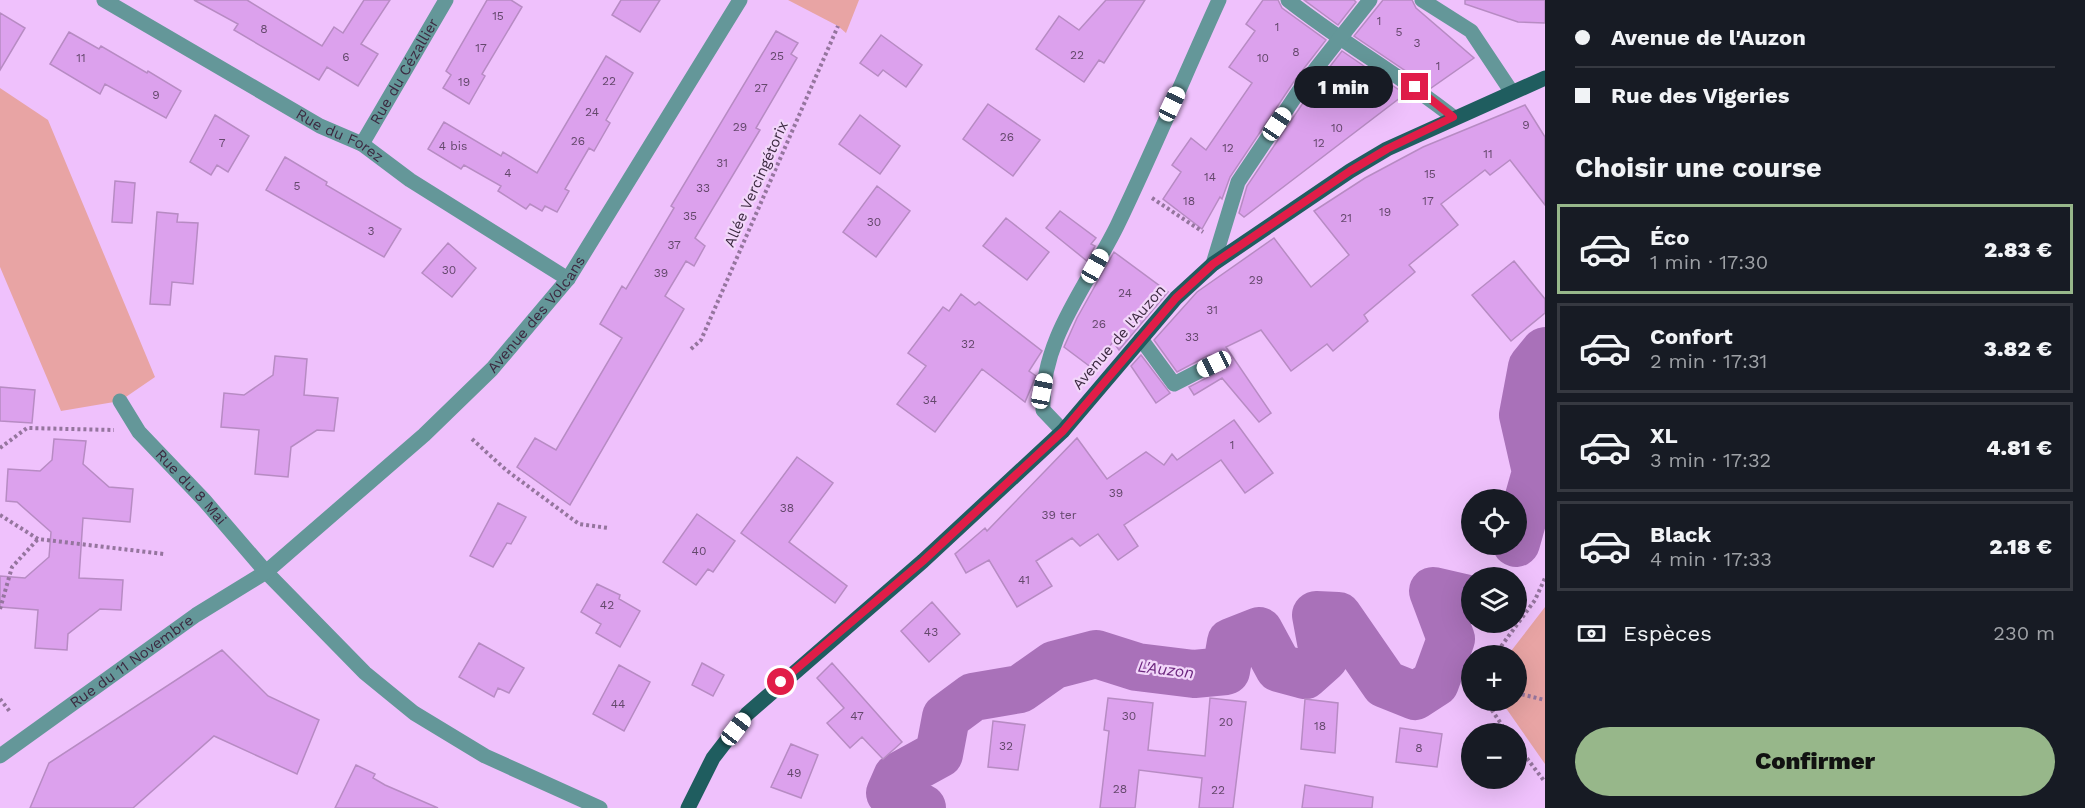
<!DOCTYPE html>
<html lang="fr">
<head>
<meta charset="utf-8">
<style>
  :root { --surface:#171b24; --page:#20242c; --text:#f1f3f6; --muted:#9ea1a6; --line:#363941; --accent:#97b78a }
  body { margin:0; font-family:"Work Sans",sans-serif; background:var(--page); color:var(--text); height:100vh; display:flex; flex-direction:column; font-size:22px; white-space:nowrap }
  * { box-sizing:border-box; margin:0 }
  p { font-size:20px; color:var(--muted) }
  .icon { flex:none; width:33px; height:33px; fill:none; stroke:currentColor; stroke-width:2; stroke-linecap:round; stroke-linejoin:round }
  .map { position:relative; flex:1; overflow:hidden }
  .side { display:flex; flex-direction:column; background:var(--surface); width:540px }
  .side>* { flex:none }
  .top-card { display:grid; align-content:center; height:132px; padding:0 30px; background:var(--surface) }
  .tools { position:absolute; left:1461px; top:489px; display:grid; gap:12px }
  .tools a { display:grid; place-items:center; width:66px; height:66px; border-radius:50%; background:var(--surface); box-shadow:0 6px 24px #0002; font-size:30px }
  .end { position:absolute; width:27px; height:27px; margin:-14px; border:8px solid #e11d48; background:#fff; box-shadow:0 0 0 3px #fff }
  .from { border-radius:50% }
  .bubble { position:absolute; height:42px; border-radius:21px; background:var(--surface); box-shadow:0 6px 24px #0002; font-size:20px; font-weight:800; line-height:42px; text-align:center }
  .car { position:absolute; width:18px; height:36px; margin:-18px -9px; border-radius:8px; box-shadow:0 0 4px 2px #0007; background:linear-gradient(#fff 24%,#345 0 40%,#fff 0 76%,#345 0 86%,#fff 0) }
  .top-card b { display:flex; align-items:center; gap:21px; height:57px; font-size:22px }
  .top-card b+b { border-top:2px solid var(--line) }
  .top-card i { width:15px; height:15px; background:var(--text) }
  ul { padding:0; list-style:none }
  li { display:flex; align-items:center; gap:18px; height:90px; margin:0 12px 9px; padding:0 18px; border:3px solid var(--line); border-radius:0px }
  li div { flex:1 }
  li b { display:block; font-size:22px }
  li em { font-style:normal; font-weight:800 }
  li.current { border-color:var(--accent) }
  li>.icon { width:54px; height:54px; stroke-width:1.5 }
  h2 { padding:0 30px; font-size:27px; line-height:72px }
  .pay { display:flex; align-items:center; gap:15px; height:66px; padding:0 30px; font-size:22px }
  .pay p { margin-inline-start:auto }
  .action { display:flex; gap:12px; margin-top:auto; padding:12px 30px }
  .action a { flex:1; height:69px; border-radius:36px; background:var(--accent); color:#111; font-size:24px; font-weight:800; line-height:69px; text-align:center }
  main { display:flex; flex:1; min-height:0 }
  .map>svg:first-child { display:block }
</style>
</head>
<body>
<main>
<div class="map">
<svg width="1545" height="808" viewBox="0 0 1545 808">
  <rect width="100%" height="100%" fill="#efc1fc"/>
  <path fill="#e8a4a4" d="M788 0H859L846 33 838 26Z
    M0 88 48 120 155 377 120 401 61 411 0 267Z
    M1545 607V764L1501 701 1516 700V656L1508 655Z"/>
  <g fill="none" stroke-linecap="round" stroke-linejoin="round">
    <path stroke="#a971b9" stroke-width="48" d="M1516 543 1536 472 1523 415 1532 367 1545 351
      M922 808 890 793 897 777 939 754 946 717 973 697 1020 689 1054 665 1096 654 1137 667 1194 674 1226 671 1231 642 1259 631 1279 668 1305 675 1324 658 1316 615 1338 616 1385 684 1415 696 1435 683 1451 639 1433 591 1472 600"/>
  </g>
  <path fill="#dca1ed" stroke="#b78bc3" stroke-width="1.5" d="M194 0H247L322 46 334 27 343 33 364 0H390L361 44 378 54 358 86 327 67 319 80 234 30 238 24Z
    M487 0H511L522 7 482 74 485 76 469 104 443 88 451 75 446 71Z
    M621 0H660L640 32 612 15Z
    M1106 0H1145L1104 63 1099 60 1084 82 1036 49 1059 16 1079 30Z
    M1263 0H1278L1282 8 1326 40 1295 80 1230 177 1222 199 1220 197 1202 229 1163 199 1181 172 1172 165 1191 138 1206 150 1252 83 1229 67 1255 31 1246 24Z
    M1304 0H1354L1356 2 1338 25Z
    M1383 0H1412L1416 8 1474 58 1431 88 1354 36Z
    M1465 0H1545V23L1518 22 1465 4Z
    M0 13 25 28 0 70Z
    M776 31 798 43 791 54 797 58 756 128 760 130 695 238 705 246 694 266 686 261 665 296 684 309 570 505 517 467 535 438 556 450 622 338 600 324 622 286 626 289 674 208 671 206Z
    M69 32 99 49 101 46 147 73 148 71 181 91 166 118 105 84 100 94 50 64Z
    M881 35 922 65 906 87 883 70 878 76 860 63Z
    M1342 51 1405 94 1244 217 1239 213 1247 186 1311 91Z
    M606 56 633 73 606 120 610 123 594 151 589 148 565 189 569 191 557 212 545 206 542 211 530 204 526 209 498 191 501 186 464 165 461 169 428 149 444 122 501 156 503 152 537 173Z
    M988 104 1040 140 1013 176 963 139Z
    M1525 105 1545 137V205L1510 160 1490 175 1485 170 1441 204 1458 225 1409 265 1415 272 1364 315 1368 321 1333 351 1327 344 1291 371 1261 330 1226 347 1271 413 1259 422 1222 378 1194 395 1189 387 1218 372 1223 365 1221 359 1218 356 1209 355 1177 372 1154 340 1197 292 1274 238 1311 287 1349 255 1314 211 1365 178 1423 147Z
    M215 115 249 136 228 172 217 165 211 175 190 162Z
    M860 115 900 146 880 174 839 144Z
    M285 157 327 182 326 185 401 229 384 257 266 190Z
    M115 181 135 183 132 223 112 222Z
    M877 186 910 211 876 257 843 232Z
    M1060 211 1096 238 1091 244 1095 246 1087 261 1046 228Z
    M157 212 178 214 177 222 198 223 193 284 172 282 170 305 150 304Z
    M1006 218 1049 252 1027 280 983 246Z
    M448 243 476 268 452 297 422 273Z
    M1114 252 1168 292 1119 350 1113 342 1092 368 1064 347 1077 318Z
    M1514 261 1545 299V313L1511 341 1472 295Z
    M961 294 975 305 979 302 1042 351 1029 371 1036 376 1025 402 982 369 935 432 897 404 926 366 908 353 943 307 949 311Z
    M1141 355 1170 393 1156 403 1131 366Z
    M275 356 307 359 304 395 338 398 334 431 317 430 291 447 288 477 255 474 259 430 221 427 224 393 244 395 273 375Z
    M0 387 35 390 32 423 0 421Z
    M1234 420 1273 473 1245 493 1221 460 1124 525 1138 546 1118 560 1098 534 1080 546 1072 538 1036 561 1052 586 1017 607 989 560 966 573 955 554 985 528 987 531 1077 438 1107 479 1146 452 1164 465 1172 454 1177 460Z
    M54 439 86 441 83 464 109 487 133 489 130 522 83 518 79 578 123 580 121 610 100 609 68 634 67 650 35 648 38 610 0 607V576L25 578 49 557 51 532 17 502 6 501 8 469 40 471 52 460Z
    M797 457 833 483 789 542 847 586 835 603 741 533Z
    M498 503 526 517 511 544 507 543 493 567 470 556Z
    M697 514 735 541 713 572 708 569 696 585 663 562Z
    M597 584 620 595 619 599 640 611 620 647 596 633 601 624 581 612Z
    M932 602 960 634 929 662 901 631Z
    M479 643 524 668 509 693 498 688 494 697 459 677Z
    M222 650 268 696 319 720 297 774 214 736 133 808H30L49 763Z
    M702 663 724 675 713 696 692 685Z
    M832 663 902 742 883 759 862 737 850 748 827 723 844 708 817 678Z
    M619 665 650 682 624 731 593 714Z
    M1108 698 1153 703 1148 750 1205 756 1210 698 1246 702 1233 808H1199L1202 778 1139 770 1135 808H1100L1109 731 1104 730Z
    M1305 699 1338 703 1335 753 1301 749Z
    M993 721 1025 725 1018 770 988 767Z
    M1400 728 1442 734 1437 767 1396 762Z
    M791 744 818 755 801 798 771 787Z
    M356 765 375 774 373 778 385 785 438 808H335Z
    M1305 785 1373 797 1372 808H1302Z"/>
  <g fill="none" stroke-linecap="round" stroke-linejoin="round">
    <path stroke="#95759e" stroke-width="4" stroke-dasharray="3 3" stroke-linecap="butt" d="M1152 198 1203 232
      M691 349 701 340 838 26
      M472 439 506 470 579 524 608 528
      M0 448 27 428 114 430
      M0 515 38 539 164 554
      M0 609 12 567 38 539
      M1494 656 1535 600 1545 578
      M1516 693 1545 700
      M0 699 11 713
      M1485 700 1508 734
      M1516 744 1545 782"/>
    <g stroke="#649799" stroke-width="15">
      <path id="s1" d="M104 0 320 126 362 144 410 180 568 279"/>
      <path d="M1288 0C1341 42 1400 75 1453 117"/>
      <path d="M1422 0 1471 31 1511 91"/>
      <path id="s2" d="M362 144 446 0"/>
      <path d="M1213 264 1238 182 1303 85 1370 0"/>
      <path d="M1141 339 1174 384 1213 364"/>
      <path id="s3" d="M120 401 139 432 204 500 266 572 365 673 414 713 485 756 600 808"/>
      <path d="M1063 431 1043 410C1040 340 1088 285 1117 226 1153 151 1185 75 1219 0"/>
      <path id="s4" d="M0 756 196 615 266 572 424 435 492 369 568 279 740 0"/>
    </g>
    <path stroke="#1f5d5f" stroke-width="15" d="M688 808 713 758 747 714 923 561 1063 431 1176 298 1213 264 1350 171 1387 149 1545 78"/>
  </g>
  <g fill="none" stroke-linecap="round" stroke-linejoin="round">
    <path stroke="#e11d48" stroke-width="8" d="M781 682 923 561 1063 431 1176 298 1213 264 1350 171 1387 149 1453 117 1415 87"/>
  </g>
  <g text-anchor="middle" stroke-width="4.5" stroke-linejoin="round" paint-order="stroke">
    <g font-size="12" fill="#64486c">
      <text x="498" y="20">15</text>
      <text x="1379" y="25">1</text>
      <text x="1277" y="31">1</text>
      <text x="264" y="33">8</text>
      <text x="1399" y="36">5</text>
      <text x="1417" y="47">3</text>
      <text x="481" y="52">17</text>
      <text x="1296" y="56">8</text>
      <text x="1077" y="59">22</text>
      <text x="777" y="60">25</text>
      <text x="346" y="61">6</text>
      <text x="81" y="62">11</text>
      <text x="1263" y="62">10</text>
      <text x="1438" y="70">1</text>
      <text x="609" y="85">22</text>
      <text x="464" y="86">19</text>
      <text x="761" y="92">27</text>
      <text x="156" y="99">9</text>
      <text x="592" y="116">24</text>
      <text x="1526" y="129">9</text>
      <text x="740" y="131">29</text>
      <text x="1337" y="132">10</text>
      <text x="1007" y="141">26</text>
      <text x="578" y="145">26</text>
      <text x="222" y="147">7</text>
      <text x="1319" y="147">12</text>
      <text x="453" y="150">4 bis</text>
      <text x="1228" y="152">12</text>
      <text x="1488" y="158">11</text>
      <text x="722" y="167">31</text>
      <text x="508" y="177">4</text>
      <text x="1430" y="178">15</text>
      <text x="1210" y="181">14</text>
      <text x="297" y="190">5</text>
      <text x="703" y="192">33</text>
      <text x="1189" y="205">18</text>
      <text x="1428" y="205">17</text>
      <text x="1385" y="216">19</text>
      <text x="690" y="220">35</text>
      <text x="1346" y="222">21</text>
      <text x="874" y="226">30</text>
      <text x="371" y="235">3</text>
      <text x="674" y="249">37</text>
      <text x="449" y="274">30</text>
      <text x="661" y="277">39</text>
      <text x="1256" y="284">29</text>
      <text x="1125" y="297">24</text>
      <text x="1212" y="314">31</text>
      <text x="1099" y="328">26</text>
      <text x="1192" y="341">33</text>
      <text x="968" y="348">32</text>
      <text x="930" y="404">34</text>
      <text x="1232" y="449">1</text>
      <text x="1116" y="497">39</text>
      <text x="787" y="512">38</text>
      <text x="1059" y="519">39 ter</text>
      <text x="699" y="555">40</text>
      <text x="1024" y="584">41</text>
      <text x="607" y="609">42</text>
      <text x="931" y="636">43</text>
      <text x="618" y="708">44</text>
      <text x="857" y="720">47</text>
      <text x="1129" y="720">30</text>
      <text x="1226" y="726">20</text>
      <text x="1320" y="730">18</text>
      <text x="1006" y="750">32</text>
      <text x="1419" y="752">8</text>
      <text x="794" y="777">49</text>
      <text x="1120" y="793">28</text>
      <text x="1218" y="794">22</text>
    </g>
    <g font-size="15" fill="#3c2a41" stroke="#f2d6fa">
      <text dy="5" stroke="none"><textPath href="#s2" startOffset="84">Rue du Cézallier</textPath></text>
      <text dy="5" stroke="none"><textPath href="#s1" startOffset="272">Rue du Forez</textPath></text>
      <text transform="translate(756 184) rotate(-66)" y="5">Allée Vercingétorix</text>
      <text dy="5" stroke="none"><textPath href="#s4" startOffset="698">Avenue des Volcans</textPath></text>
      <text transform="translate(1119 337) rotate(-49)" y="5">Avenue de l'Auzon</text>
      <text dy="5" stroke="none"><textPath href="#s3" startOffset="112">Rue du 8 Mai</textPath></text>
      <text dy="5" stroke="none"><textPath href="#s4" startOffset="162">Rue du 11 Novembre</textPath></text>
    </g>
    <g font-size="16" font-style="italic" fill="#6c267e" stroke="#f2d6fa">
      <text transform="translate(1166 669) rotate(7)" y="6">L'Auzon</text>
    </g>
  </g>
</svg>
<div class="tools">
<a><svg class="icon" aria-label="locate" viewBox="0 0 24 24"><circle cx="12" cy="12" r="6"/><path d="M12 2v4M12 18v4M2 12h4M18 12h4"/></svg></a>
<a><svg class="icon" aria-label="layers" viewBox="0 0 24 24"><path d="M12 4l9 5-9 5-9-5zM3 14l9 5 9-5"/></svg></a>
<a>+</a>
<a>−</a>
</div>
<i class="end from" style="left:781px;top:682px"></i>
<i class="end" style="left:1415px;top:87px"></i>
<div class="bubble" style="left:1294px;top:66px;width:99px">1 min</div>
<i class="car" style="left:1172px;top:104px;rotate:25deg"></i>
<i class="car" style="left:1277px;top:124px;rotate:34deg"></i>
<i class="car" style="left:1095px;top:266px;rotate:29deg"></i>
<i class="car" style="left:1214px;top:364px;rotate:244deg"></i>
<i class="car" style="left:1042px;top:391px;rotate:11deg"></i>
<i class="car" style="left:736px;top:729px;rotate:38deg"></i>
</div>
<section class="side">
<div class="top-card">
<b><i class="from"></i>Avenue de l'Auzon</b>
<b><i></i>Rue des Vigeries</b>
</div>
<h2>Choisir une course</h2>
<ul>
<li class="current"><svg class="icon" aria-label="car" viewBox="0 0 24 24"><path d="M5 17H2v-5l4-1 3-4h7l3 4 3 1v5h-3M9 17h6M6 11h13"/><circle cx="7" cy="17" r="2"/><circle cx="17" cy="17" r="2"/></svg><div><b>Éco</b><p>1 min · 17:30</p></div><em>2.83 €</em></li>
<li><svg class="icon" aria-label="car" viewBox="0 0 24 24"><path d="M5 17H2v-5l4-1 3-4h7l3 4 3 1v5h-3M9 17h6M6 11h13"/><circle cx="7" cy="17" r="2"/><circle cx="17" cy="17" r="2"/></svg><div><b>Confort</b><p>2 min · 17:31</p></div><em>3.82 €</em></li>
<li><svg class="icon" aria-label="car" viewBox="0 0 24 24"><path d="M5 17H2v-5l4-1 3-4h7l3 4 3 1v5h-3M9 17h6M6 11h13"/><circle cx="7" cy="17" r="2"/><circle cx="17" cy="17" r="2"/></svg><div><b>XL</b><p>3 min · 17:32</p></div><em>4.81 €</em></li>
<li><svg class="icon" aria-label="car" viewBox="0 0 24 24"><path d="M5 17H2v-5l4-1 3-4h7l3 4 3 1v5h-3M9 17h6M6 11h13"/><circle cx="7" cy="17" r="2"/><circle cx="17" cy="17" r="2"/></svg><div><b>Black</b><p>4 min · 17:33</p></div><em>2.18 €</em></li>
</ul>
<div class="pay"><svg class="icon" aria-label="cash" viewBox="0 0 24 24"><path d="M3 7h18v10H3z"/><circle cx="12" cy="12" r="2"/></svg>Espèces<p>230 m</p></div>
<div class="action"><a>Confirmer</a></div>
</section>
</main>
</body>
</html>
